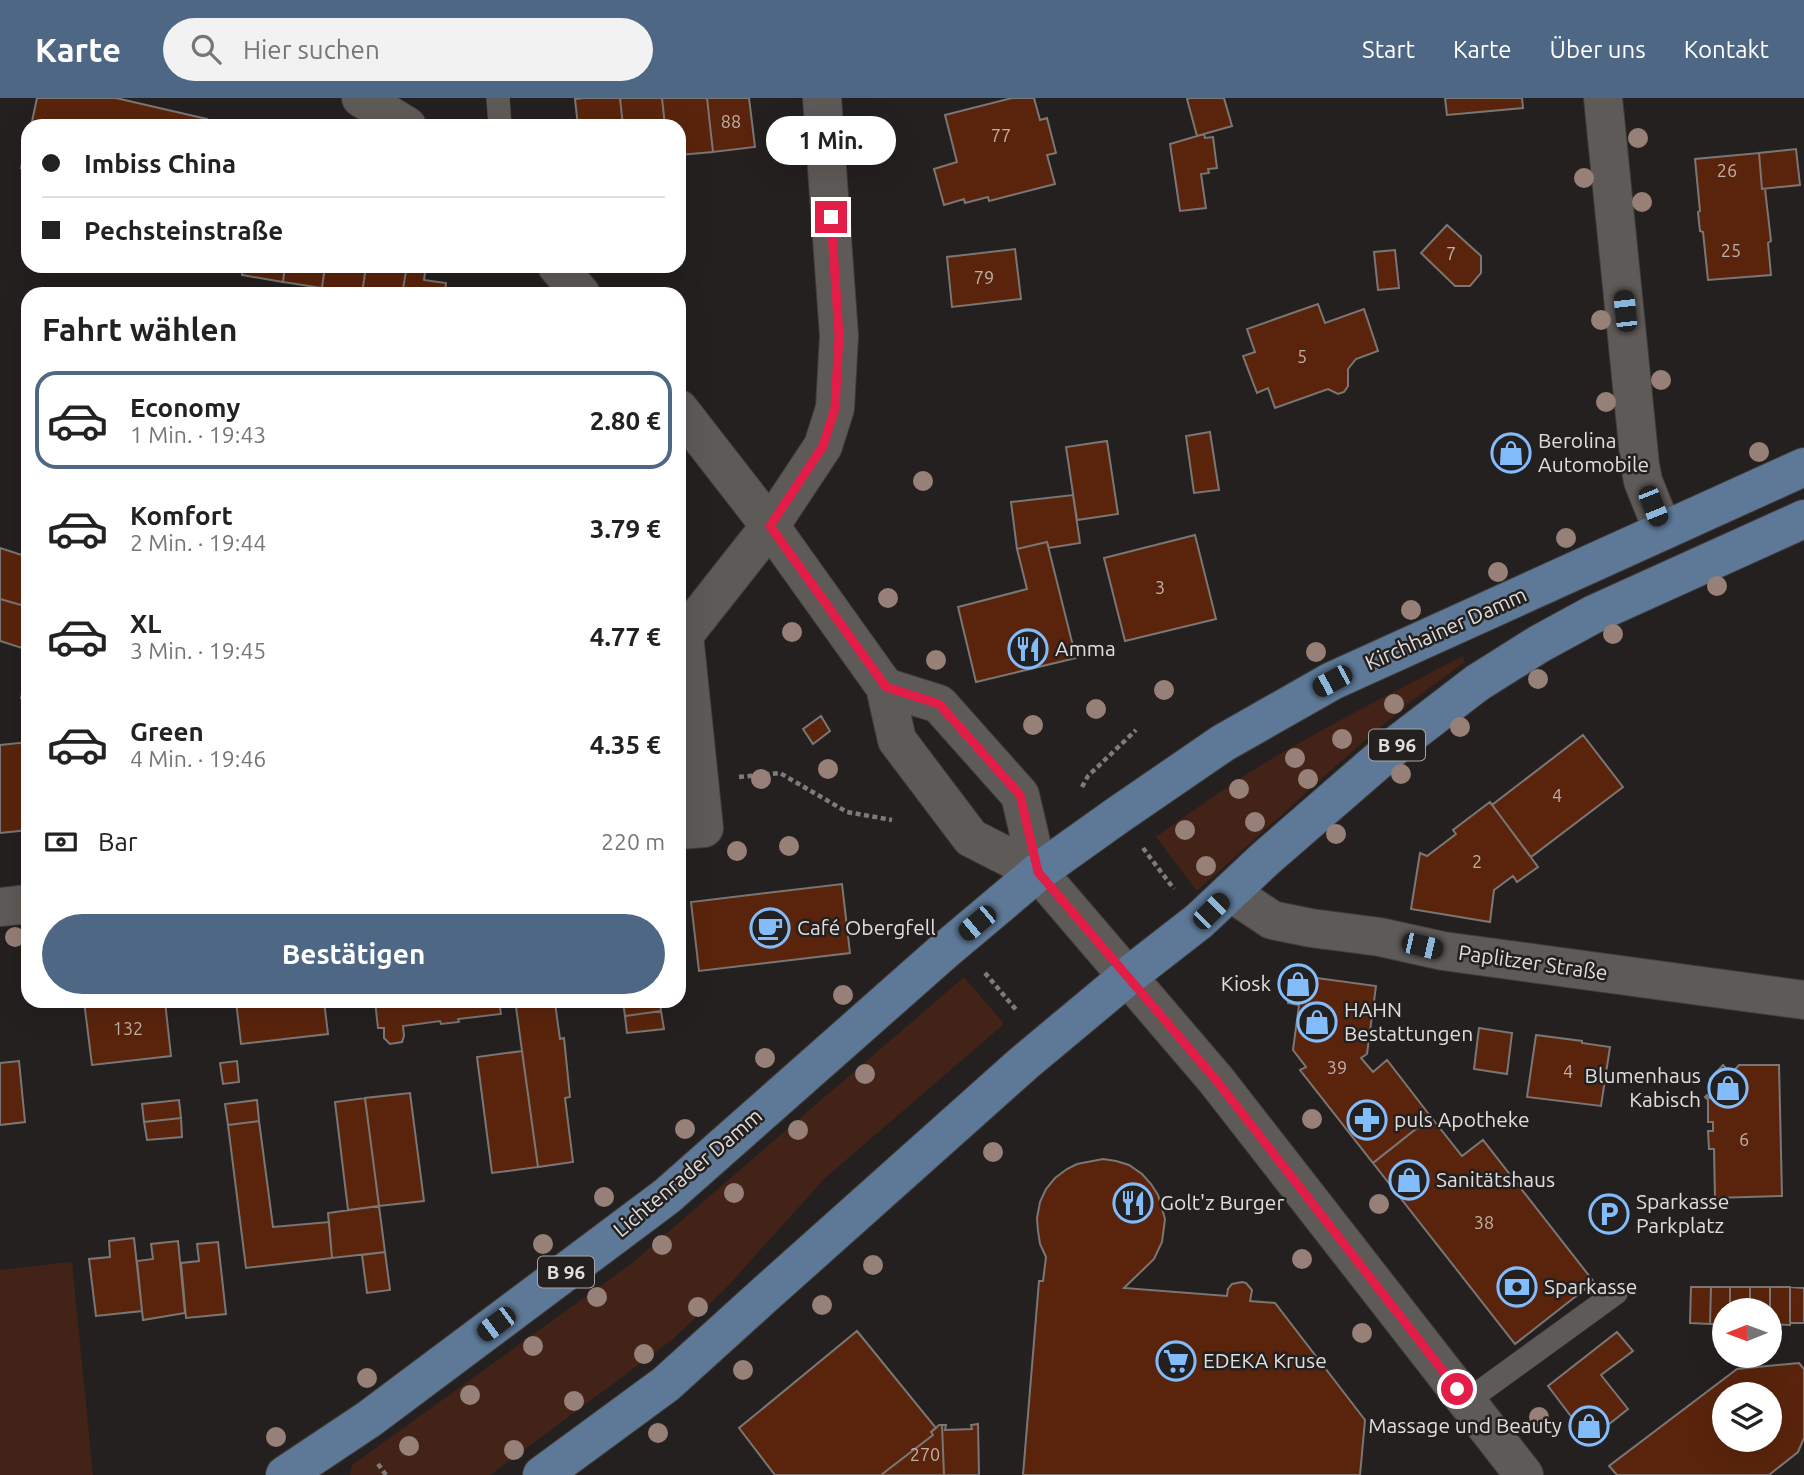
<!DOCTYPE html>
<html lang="de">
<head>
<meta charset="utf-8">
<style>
  :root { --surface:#fff; --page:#f2f2f2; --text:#222; --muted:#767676; --line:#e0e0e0; --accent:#4e6784 }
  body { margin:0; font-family:Ubuntu,sans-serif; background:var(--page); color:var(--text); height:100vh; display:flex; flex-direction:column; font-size:26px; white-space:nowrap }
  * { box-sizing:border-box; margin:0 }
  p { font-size:23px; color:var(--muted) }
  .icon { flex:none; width:38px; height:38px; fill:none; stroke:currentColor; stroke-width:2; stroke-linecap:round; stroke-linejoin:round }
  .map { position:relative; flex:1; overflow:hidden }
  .side { position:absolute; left:21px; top:189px; width:665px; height:721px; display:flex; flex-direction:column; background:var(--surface); border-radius:21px; box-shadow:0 7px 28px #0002 }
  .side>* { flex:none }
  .banner { position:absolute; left:21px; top:21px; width:665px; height:154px; border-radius:21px; box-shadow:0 7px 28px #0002; display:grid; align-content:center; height:154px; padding:0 21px; background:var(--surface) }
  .needle { width:46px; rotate:269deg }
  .tools { position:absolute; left:1712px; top:1200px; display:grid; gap:14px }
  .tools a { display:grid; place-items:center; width:70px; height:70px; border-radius:50%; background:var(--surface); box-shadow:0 7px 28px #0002; font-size:35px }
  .end { position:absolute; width:32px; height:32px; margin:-16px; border:9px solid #e11d48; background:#fff; box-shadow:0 0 0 4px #fff }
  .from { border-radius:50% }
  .bubble { position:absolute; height:49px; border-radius:24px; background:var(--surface); box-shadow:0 7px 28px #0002; font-size:23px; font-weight:700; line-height:49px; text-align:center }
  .car { position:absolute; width:21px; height:42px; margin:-21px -10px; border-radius:9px; box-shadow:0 0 5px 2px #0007; background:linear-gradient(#222 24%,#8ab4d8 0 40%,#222 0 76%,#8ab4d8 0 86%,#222 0) }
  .banner b { display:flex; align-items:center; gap:24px; height:66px; font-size:26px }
  .banner b+b { border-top:2px solid var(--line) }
  .banner i { width:18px; height:18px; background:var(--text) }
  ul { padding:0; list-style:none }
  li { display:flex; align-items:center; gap:21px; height:98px; margin:0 14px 10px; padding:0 7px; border:4px solid transparent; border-radius:21px }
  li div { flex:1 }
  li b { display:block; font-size:26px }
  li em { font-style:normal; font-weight:700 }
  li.on { border-color:var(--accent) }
  li>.icon { width:63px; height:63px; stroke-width:1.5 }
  h2 { padding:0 21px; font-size:32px; line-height:84px }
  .pay { display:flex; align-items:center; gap:18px; height:77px; padding:0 21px; font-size:26px }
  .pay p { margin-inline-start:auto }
  .cta { display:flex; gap:14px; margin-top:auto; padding:14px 21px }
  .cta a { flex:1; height:80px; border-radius:42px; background:var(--accent); color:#fff; font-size:28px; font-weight:700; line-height:80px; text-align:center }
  header { display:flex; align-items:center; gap:42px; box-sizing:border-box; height:98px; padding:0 35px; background:var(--accent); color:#fff }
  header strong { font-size:33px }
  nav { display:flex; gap:38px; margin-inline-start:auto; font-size:24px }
  .search { width:490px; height:63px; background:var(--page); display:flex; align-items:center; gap:18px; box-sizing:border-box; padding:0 24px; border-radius:38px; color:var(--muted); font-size:26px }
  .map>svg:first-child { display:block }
</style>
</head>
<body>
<header>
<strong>Karte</strong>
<div class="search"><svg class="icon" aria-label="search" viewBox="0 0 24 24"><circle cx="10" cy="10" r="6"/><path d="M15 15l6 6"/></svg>Hier suchen</div>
<nav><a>Start</a><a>Karte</a><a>Über uns</a><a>Kontakt</a></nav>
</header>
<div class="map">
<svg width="1804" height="1377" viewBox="0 0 1804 1377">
  <rect width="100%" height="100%" fill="#24201f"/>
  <path fill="#432317" d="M1463 558 1465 564 1409 605 1339 665 1197 793 1156 739C1191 714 1226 689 1263 666 1328 627 1396 593 1463 558Z
    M964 879 1004 926 825 1080 725 1191 672 1242 490 1377H350L352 1367 631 1166Z
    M72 1164 93 1377H0V1172Z"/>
  <path fill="#5a240c" stroke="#7a7674" stroke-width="2" fill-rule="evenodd" d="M37 0H116L207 21 205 28H31Z
    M584 0H620L623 28H578L575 1Z
    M620 0H662L665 28H623Z
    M662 0H707L713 54 679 57V28H665Z
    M707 0H749L755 49 713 54Z
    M1012 0H1034L1040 22 1047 20 1056 55 1047 57 1055 86 989 103 988 99 965 105 964 101 944 107 934 71 957 64 945 17Z
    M1190 0H1224L1232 28 1197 38 1187 1Z
    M1445 0H1522L1523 10 1447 17Z
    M1204 36 1205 40 1213 39 1217 70 1208 71 1209 75 1201 76 1206 110 1180 113 1170 46Z
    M28 41V71L21 70Z
    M1796 51 1800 87 1762 91 1759 55Z
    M1759 55 1762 91H1765L1771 143 1768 145 1771 177 1708 182 1703 134 1700 133 1698 114 1700 113 1695 61Z
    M1447 127 1481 158V175L1470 188H1455L1421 155Z
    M1015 151 1021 201 952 209 947 159Z
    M1395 152 1399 190 1378 192 1374 154Z
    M243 168H285L283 184 242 177Z
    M285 168H325L322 190 283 184Z
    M325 168H366L362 196H321Z
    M366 168H407L402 196H362Z
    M407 168H426L424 182 446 185 445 196H402Z
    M1318 206 1325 225 1364 211 1378 253 1356 261 1348 271V288L1344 294 1338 296 1328 291 1275 310 1268 290 1257 295 1243 258 1255 254 1247 231Z
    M1210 334 1219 392 1194 395 1186 338Z
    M1107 343 1118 416 1077 422 1066 349Z
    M1073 397 1080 445 1049 450 1047 444 1017 451 1011 404Z
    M1195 437 1216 521 1125 543 1104 460Z
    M1047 444 1076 560 976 584 958 509 1027 491 1017 451Z
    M0 450 28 459V509L0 501Z
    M0 501 28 509V552L0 543Z
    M28 577V603L21 600Z
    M821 618 830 633 813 646 803 631Z
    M1583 637 1623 689 1531 759 1492 707Z
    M28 644V732L0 735V647Z
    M1490 704 1538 769 1517 784 1513 778 1494 792 1490 824 1411 811 1420 755 1427 758 1456 736 1453 732Z
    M842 786 850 855 699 873 691 804Z
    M1302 878 1376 888 1367 956 1361 960 1373 974 1387 962 1431 1019 1373 1065 1300 972 1306 969 1293 952 1299 907 1288 905 1291 886Z
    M84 903H165L171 958 92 967Z
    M236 903H324L328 936 241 946Z
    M375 903H499L501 916 458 921 459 924 441 926 440 923 403 928 404 938 402 944 390 946 384 940V930H378Z
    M515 903H568L516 909Z
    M623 903H660L661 913 625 918Z
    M555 905 560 941 564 940 570 999 565 1000 573 1064 538 1069 516 909Z
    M661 913 664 931 627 935 625 918Z
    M1479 930 1512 935 1507 976 1474 971Z
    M1536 937 1582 943V945L1610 949 1601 1008 1527 999Z
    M522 953 538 1069 492 1075 477 959Z
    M19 963 25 1024 0 1027V965Z
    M237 963 239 984 223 986 220 965Z
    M1723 967 1731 976 1739 967H1779L1782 1098 1715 1100 1714 1051H1709L1708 1033H1713V1024H1708V1002L1705 999 1707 997 1709 1000H1713V984L1710 981Z
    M410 995 424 1103 379 1108 365 1000Z
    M365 1000 379 1108 348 1112 335 1004Z
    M179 1002 181 1020 144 1024 142 1006Z
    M257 1002 259 1023 228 1027 225 1006Z
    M1431 1019 1462 1058 1483 1042 1594 1184 1515 1246 1373 1065Z
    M181 1020 182 1039 147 1042 144 1024Z
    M259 1023 273 1129 329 1124 332 1160 246 1170 228 1027Z
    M1103 1061 1116 1063 1129 1067 1142 1076 1151 1086 1158 1097 1165 1121 1162 1144 1154 1161 1124 1190 1227 1198 1228 1191 1232 1186 1242 1184 1246 1185 1252 1192 1250 1203 1275 1205 1365 1322 1360 1377H1023L1039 1183H1043L1046 1159 1040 1146 1038 1133 1037 1120 1040 1104 1046 1091 1055 1080 1067 1071 1077 1066Z
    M379 1108 385 1154 332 1160 328 1115Z
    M134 1140 142 1213 96 1218 89 1161 110 1159 109 1143Z
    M178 1143 185 1215 143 1222 137 1163 153 1161 151 1146Z
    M218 1144 226 1216 186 1220 181 1165 199 1163 197 1146Z
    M385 1154 390 1192 367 1195 362 1157Z
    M1691 1189H1711L1710 1226 1690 1225Z
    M1711 1189H1730V1213H1724V1226H1710Z
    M1730 1189H1750V1213H1730Z
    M1750 1189H1770V1226L1769 1213H1750Z
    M1770 1189H1790V1227L1770 1226Z
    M1790 1189 1804 1190V1225H1790Z
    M857 1233 936 1330 931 1334 933 1337 881 1377H775L739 1330Z
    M1617 1234 1633 1253 1601 1277 1628 1311 1589 1342 1548 1288Z
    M1799 1265 1804 1271V1340L1798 1354 1769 1377H1617L1609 1368 1737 1271ZM1724 1297H1769V1342H1724Z
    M978 1326 979 1377H944L942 1327H946L945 1332 972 1331 971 1327Z
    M939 1327H942L944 1377H881L933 1337 931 1334Z"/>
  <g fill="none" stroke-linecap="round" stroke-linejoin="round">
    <g stroke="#403d3c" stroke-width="24">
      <path id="service" d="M498 0 500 28
        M1467 1303 1616 1195"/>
    </g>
    <g stroke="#403d3c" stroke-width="40">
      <path id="minor" d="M361 0 407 28
        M1603 0 1640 367 1643 383 1663 433
        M557 168 581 196
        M679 311 770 428 885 589 897 642 971 740 1038 774
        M885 589 939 606 1020 697 1038 774
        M679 732 704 730 684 537 770 428 823 348 835 310 839 238 822 0
        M1230 794 1272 822 1311 830 1380 839 1443 853 1804 902
        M0 809 28 806"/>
    </g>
    <g stroke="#403d3c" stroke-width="40">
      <path id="tertiary" d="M1038 774 1216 982 1524 1377"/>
    </g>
    <g stroke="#403d3c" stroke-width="40">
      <path id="primary" d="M285 1377 369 1321 667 1098 943 854 1038 774 1118 717 1223 645 1332 583 1804 369
        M542 1377 666 1286 762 1199 1024 965 1127 879 1199 823 1265 761 1395 648 1477 585 1539 546 1594 516 1804 421"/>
    </g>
    <path stroke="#7e7b7a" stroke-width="4.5" stroke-dasharray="5 3.5" stroke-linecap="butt" d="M739 679 780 675 847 714 892 722
      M1082 689 1088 678 1136 632
      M1143 750 1174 791
      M985 875 1018 914
      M378 1366 386 1377"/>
    <use href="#service" stroke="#5e5a58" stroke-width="23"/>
    <use href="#minor" stroke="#5e5a58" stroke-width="38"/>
    <use href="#tertiary" stroke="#5e5a58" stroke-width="38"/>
    <use href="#primary" stroke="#5d7997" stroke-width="38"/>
  </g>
  <g fill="#968077">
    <circle cx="1638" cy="40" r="10"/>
    <circle cx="1584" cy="80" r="10"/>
    <circle cx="1642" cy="104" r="10"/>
    <circle cx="1601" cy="222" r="10"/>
    <circle cx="1661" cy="282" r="10"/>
    <circle cx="1606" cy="304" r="10"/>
    <circle cx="1759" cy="354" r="10"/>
    <circle cx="923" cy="383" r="10"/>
    <circle cx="1566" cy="440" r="10"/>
    <circle cx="1498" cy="474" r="10"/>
    <circle cx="1717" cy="488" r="10"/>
    <circle cx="888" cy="500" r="10"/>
    <circle cx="1411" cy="512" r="10"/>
    <circle cx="792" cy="534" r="10"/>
    <circle cx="1613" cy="536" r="10"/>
    <circle cx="1316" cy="554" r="10"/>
    <circle cx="936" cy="562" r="10"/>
    <circle cx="1538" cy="581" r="10"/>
    <circle cx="1164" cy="592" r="10"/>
    <circle cx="1394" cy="606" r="10"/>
    <circle cx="1096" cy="611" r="10"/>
    <circle cx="1033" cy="627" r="10"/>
    <circle cx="1460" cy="629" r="10"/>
    <circle cx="1342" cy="641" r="10"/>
    <circle cx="1295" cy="660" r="10"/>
    <circle cx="828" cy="671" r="10"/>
    <circle cx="1401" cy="676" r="10"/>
    <circle cx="761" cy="681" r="10"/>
    <circle cx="1308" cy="681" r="10"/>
    <circle cx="1239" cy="691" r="10"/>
    <circle cx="1255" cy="724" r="10"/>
    <circle cx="1185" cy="732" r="10"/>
    <circle cx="1336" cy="736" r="10"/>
    <circle cx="789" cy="748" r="10"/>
    <circle cx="737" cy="753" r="10"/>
    <circle cx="1206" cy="768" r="10"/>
    <circle cx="15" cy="839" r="10"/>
    <circle cx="843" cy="897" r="10"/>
    <circle cx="765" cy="960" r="10"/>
    <circle cx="865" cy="976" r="10"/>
    <circle cx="1312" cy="1021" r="10"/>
    <circle cx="685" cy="1031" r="10"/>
    <circle cx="798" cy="1032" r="10"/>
    <circle cx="993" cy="1054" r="10"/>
    <circle cx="734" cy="1095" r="10"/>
    <circle cx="604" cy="1099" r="10"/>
    <circle cx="1379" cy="1106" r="10"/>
    <circle cx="543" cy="1146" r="10"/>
    <circle cx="662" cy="1147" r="10"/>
    <circle cx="1302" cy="1161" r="10"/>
    <circle cx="873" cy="1167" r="10"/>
    <circle cx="597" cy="1199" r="10"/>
    <circle cx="822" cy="1207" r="10"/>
    <circle cx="698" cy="1209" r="10"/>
    <circle cx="1362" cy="1235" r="10"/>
    <circle cx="533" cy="1248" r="10"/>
    <circle cx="644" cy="1256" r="10"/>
    <circle cx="743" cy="1272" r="10"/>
    <circle cx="367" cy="1280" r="10"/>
    <circle cx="470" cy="1297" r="10"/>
    <circle cx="574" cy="1303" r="10"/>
    <circle cx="1539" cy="1319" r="10"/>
    <circle cx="658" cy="1335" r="10"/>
    <circle cx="276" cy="1339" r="10"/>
    <circle cx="409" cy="1348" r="10"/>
    <circle cx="514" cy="1352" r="10"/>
  </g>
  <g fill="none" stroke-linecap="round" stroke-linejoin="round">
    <path stroke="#e11d48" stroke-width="9" d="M831 119 839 238 835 310 823 348 770 428 886 589 939 606 1020 697 1038 774 1216 982 1457 1291"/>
  </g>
  <defs>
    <g id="shop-ring" transform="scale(2.0125)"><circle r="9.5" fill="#24201f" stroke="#83bcfb" stroke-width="1.5"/><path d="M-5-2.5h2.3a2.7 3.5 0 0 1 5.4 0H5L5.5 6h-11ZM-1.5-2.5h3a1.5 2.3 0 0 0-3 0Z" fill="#83bcfb"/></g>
    <g id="restaurant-ring" transform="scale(2.0125)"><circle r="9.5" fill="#24201f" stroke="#83bcfb" stroke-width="1.5"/><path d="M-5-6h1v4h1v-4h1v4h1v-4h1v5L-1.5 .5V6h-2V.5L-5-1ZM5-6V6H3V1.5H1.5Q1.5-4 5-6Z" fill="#83bcfb"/></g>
    <g id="cafe-ring" transform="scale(2.0125)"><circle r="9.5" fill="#24201f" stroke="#83bcfb" stroke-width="1.5"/><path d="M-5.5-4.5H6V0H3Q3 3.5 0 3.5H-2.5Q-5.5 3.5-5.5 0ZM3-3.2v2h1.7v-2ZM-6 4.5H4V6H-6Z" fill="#83bcfb"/></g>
    <g id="pharmacy-ring" transform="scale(2.0125)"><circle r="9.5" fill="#24201f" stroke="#83bcfb" stroke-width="1.5"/><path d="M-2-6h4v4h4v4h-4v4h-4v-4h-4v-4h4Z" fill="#83bcfb"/></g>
    <g id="parking-ring" transform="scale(2.0125)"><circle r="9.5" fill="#24201f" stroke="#83bcfb" stroke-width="1.5"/><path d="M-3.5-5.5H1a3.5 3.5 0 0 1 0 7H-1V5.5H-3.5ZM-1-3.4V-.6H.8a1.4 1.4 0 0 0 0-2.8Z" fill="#83bcfb"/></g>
    <g id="bank-ring" transform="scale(2.0125)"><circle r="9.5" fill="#24201f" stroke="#83bcfb" stroke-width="1.5"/><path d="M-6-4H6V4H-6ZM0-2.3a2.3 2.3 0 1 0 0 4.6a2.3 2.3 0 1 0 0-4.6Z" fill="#83bcfb"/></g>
    <g id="supermarket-ring" transform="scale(2.0125)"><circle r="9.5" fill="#24201f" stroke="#83bcfb" stroke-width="1.5"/><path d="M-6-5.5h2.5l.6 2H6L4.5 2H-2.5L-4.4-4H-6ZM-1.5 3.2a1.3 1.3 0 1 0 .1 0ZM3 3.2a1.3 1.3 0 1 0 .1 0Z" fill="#83bcfb"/></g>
  </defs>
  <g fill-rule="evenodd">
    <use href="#shop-ring" x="1511" y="355"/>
    <use href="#restaurant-ring" x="1028" y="551"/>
    <use href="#cafe-ring" x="770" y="830"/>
    <use href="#shop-ring" x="1298" y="886"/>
    <use href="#shop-ring" x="1317" y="924"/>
    <use href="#shop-ring" x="1728" y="990"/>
    <use href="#pharmacy-ring" x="1367" y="1022"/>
    <use href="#shop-ring" x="1409" y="1082"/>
    <use href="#restaurant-ring" x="1133" y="1105"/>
    <use href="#parking-ring" x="1609" y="1116"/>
    <use href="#bank-ring" x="1517" y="1189"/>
    <use href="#supermarket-ring" x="1176" y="1263"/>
    <use href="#shop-ring" x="1589" y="1328"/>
  </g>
  <g text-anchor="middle" stroke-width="5" stroke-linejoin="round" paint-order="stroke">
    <g font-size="18" fill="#beb0a9">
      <text x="731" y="30">88</text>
      <text x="1001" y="44">77</text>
      <text x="1727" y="79">26</text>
      <text x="1731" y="159">25</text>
      <text x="1451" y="162">7</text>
      <text x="984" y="186">79</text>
      <text x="1302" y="265">5</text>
      <text x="1160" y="496">3</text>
      <text x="1557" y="704">4</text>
      <text x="1477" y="770">2</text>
      <text x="128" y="937">132</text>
      <text x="1337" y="976">39</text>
      <text x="1568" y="980">4</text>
      <text x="1744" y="1048">6</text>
      <text x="1484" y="1131">38</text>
      <text x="925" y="1363">270</text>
    </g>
    <g fill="#24201f" stroke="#a8a5a4" stroke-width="2">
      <rect x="1369" y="631.5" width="56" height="31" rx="5"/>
      <rect x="538" y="1158.5" width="56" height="31" rx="5"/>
    </g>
    <g font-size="19" font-weight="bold" fill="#e0dedd">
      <text x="1397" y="654">B 96</text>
      <text x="566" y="1181">B 96</text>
    </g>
    <g font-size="21" fill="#e0dedd" stroke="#24201f" text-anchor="start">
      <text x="1538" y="350">Berolina<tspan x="1538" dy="24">Automobile</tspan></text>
      <text x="1055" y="558">Amma</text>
      <text x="797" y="837">Café Obergfell</text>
      <text x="1271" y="893" text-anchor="end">Kiosk</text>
      <text x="1344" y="919">HAHN<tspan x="1344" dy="24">Bestattungen</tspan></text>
      <text x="1701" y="985" text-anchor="end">Blumenhaus<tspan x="1701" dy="24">Kabisch</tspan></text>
      <text x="1394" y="1029">puls Apotheke</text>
      <text x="1436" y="1089">Sanitätshaus</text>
      <text x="1636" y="1111">Sparkasse<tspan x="1636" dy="24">Parkplatz</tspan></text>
      <text x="1160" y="1112">Golt'z Burger</text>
      <text x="1544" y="1196">Sparkasse</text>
      <text x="1203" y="1270">EDEKA Kruse</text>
      <text x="1562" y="1335" text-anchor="end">Massage und Beauty</text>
    </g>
    <g font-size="21" fill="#e0dedd" stroke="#24201f">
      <text transform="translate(1446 531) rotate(-24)" y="7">Kirchhainer Damm</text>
      <text transform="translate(1533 865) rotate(8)" y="7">Paplitzer Straße</text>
      <text transform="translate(688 1075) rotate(-40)" y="7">Lichtenrader Damm</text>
    </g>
  </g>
</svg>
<div class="tools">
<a><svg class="needle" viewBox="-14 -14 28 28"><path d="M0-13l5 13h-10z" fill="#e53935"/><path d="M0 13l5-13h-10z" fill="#767676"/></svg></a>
<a><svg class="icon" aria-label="layers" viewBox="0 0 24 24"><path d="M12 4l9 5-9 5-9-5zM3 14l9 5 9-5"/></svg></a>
</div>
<i class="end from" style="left:1457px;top:1291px"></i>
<i class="end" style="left:831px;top:119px"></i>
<div class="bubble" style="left:766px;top:18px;width:130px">1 Min.</div>
<i class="car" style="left:1625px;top:213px;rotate:354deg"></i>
<i class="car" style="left:1653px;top:408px;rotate:158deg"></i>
<i class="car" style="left:1332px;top:583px;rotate:242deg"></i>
<i class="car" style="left:1211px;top:813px;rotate:45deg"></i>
<i class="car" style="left:977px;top:825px;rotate:230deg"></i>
<i class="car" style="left:1422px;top:848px;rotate:103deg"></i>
<i class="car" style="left:496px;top:1226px;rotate:233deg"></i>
<div class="banner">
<b><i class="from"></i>Imbiss China</b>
<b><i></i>Pechsteinstraße</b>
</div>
<section class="side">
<h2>Fahrt wählen</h2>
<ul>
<li class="on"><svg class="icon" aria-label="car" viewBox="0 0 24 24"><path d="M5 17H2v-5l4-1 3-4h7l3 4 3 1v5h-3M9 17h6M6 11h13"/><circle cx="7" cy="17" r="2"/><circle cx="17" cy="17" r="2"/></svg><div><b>Economy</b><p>1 Min. · 19:43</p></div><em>2.80 €</em></li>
<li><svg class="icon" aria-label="car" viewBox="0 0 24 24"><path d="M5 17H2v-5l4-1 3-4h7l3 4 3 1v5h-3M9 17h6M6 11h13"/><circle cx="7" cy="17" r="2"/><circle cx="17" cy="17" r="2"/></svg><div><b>Komfort</b><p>2 Min. · 19:44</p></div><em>3.79 €</em></li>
<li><svg class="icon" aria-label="car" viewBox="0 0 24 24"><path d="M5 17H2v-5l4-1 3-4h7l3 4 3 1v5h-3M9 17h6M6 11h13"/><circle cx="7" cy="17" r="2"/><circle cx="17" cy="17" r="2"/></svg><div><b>XL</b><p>3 Min. · 19:45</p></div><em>4.77 €</em></li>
<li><svg class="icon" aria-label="car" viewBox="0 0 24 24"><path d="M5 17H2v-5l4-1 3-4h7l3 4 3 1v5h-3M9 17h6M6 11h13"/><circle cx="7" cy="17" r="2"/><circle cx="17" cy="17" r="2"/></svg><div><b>Green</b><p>4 Min. · 19:46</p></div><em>4.35 €</em></li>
</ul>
<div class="pay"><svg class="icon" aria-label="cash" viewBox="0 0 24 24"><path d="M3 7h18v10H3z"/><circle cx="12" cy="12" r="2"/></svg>Bar<p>220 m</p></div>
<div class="cta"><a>Bestätigen</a></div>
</section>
</div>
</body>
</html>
